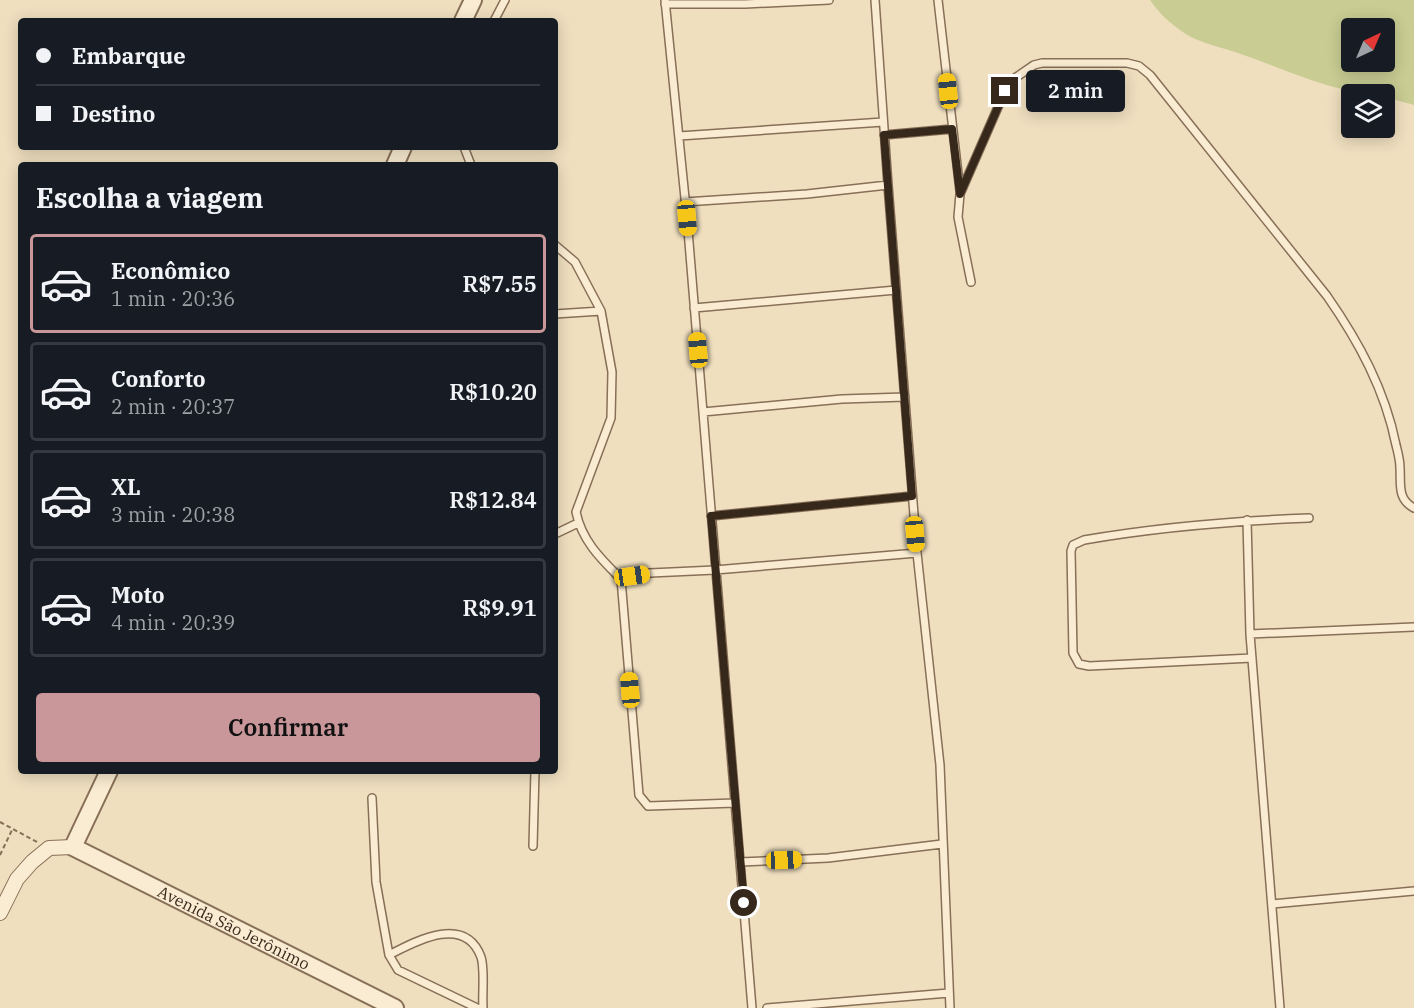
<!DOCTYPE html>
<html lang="pt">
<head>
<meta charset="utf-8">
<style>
  :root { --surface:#171b24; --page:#20242c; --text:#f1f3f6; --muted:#9ea1a6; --line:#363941; --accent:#c9969a }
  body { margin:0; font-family:"IBM Plex Serif",serif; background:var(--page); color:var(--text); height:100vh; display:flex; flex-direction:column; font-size:22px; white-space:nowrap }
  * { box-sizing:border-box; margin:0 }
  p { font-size:20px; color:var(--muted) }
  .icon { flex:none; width:33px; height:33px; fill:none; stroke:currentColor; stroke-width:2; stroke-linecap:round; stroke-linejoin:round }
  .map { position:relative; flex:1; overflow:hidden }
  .panel { position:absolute; left:18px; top:162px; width:540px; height:612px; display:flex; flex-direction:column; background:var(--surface); border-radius:6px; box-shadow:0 3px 15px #0003 }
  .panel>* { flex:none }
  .top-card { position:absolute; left:18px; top:18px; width:540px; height:132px; border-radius:6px; box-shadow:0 3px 15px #0003; display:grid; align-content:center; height:132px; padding:0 18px; background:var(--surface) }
  .needle { width:39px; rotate:44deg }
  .buttons { position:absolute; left:1341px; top:18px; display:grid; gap:12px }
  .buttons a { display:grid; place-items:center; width:54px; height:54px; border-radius:6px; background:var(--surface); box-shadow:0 3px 15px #0003; font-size:30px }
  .end { position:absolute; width:27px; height:27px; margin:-14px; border:8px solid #37281c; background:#fff; box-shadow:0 0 0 3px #fff }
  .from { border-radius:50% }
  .bubble { position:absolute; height:42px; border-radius:6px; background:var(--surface); box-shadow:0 3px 15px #0003; font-size:20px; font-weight:600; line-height:42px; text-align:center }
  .car { position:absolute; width:18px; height:36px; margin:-18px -9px; border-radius:8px; box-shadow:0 0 4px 2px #0007; background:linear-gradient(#f5c518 24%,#345 0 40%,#f5c518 0 76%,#345 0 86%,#f5c518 0) }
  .top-card b { display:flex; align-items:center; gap:21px; height:57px; font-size:22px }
  .top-card b+b { border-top:2px solid var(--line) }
  .top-card i { width:15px; height:15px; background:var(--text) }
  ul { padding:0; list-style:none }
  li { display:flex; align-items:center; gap:18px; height:99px; margin:0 12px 9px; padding:0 6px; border:3px solid var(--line); border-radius:6px }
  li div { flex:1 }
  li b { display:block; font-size:22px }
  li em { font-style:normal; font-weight:600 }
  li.selected { border-color:var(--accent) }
  li>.icon { width:54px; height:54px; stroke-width:1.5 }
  h2 { padding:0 18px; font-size:27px; line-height:72px }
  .primary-button { display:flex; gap:12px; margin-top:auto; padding:12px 18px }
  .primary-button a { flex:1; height:69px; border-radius:6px; background:var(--accent); color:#111; font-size:24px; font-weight:600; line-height:69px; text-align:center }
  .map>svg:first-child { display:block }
</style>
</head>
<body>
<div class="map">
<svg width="1414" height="1008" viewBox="0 0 1414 1008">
  <rect width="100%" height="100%" fill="#efdfbf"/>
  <path fill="#c9cd93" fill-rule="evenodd" d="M1150 0H1414V105L1385 97 1384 94C1331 94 1284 68 1235 52 1220 47 1205 44 1191 37 1175 28 1160 15 1150 0ZM1352 28H1384V62H1352Z"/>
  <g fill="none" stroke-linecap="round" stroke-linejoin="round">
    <g stroke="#886f57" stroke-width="10">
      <path id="service" d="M665 0 687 218 752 1008
        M875 0 888 185 917 553 940 765 950 1008
        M938 0 960 191
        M665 4H745L829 0
        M494 21 505 0
        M884 135 952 129
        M679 136 883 122
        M464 147 471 165
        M685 202 807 194 888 185
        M555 245 575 262 601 311 612 372 611 418 576 512C582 541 601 559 621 579
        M971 282 958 217 960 194 1005 91 1015 78 1034 65 1042 63H1127L1139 66 1150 75 1327 296C1359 342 1385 390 1396 445 1398 453 1400 460 1400 468 1401 484 1397 499 1414 508
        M694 308 896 290
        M555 314 601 311
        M703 412 842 399 905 397
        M711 516 912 496
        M1247 520 1250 634 1280 1008
        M555 534 578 523
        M1250 634 1414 627
        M1252 658 1089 666 1079 664 1073 653 1071 551 1073 545 1084 540C1159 527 1233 521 1309 518
        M372 798 376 882 389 955 398 970 477 1008
        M735 803 648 806 639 795 621 579 650 573 715 570 917 553
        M533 846 535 771
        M740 862 828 858 942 844
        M1272 904 1414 891
        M389 955C416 941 465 914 481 957 485 969 482 994 483 1008
        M767 1008 949 993"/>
    </g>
    <g stroke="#886f57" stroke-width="16">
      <path id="minor" d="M0 913 17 879 32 862 49 848 73 847"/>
    </g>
    <g stroke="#886f57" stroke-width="20">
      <g id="tertiary">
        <path d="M463 21 473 0"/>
        <path d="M395 165 403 147"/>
        <path id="s1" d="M109 771 73 847 395 1008"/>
      </g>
    </g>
    <path stroke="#886f57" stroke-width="2" stroke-dasharray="4.5 3" stroke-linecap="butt" d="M0 822 37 842
      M0 855 13 828"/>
    <use href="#service" stroke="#faecd2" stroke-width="7"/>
    <use href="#minor" stroke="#faecd2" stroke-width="14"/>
    <use href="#tertiary" stroke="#faecd2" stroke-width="16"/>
  </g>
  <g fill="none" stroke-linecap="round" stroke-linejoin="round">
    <path stroke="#37281c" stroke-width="8" d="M744 903 711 516 912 496 884 135 952 129 960 194 1005 91"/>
  </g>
  <g text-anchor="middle" stroke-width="5" stroke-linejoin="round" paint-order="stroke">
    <g font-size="16" fill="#37281c" stroke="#f6e9cf">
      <text dy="6" stroke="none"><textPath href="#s1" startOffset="264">Avenida São Jerônimo</textPath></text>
    </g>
  </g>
</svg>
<div class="buttons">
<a><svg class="needle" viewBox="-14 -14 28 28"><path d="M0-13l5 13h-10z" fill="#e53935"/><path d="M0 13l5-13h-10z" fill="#9ea1a6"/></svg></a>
<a><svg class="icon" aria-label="layers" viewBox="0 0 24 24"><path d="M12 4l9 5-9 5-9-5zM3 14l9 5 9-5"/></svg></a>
</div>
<i class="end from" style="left:744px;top:903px"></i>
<i class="end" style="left:1005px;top:91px"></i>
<div class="bubble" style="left:1026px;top:70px;width:99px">2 min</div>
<i class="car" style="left:948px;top:91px;rotate:354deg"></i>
<i class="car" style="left:687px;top:218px;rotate:175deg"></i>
<i class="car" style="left:698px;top:350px;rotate:355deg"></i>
<i class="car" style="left:915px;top:534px;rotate:175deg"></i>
<i class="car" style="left:632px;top:576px;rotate:82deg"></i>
<i class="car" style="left:630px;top:690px;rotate:355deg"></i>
<i class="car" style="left:784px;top:860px;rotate:88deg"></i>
<div class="top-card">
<b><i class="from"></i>Embarque</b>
<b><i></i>Destino</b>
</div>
<section class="panel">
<h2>Escolha a viagem</h2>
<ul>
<li class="selected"><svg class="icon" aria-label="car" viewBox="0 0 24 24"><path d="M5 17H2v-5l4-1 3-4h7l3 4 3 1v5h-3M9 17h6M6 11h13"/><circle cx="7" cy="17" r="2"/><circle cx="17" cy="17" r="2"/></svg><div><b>Econômico</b><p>1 min · 20:36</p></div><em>R$7.55</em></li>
<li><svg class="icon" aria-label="car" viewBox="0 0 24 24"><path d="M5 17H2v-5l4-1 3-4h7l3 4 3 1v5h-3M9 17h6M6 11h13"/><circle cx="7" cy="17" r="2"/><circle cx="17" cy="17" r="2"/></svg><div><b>Conforto</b><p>2 min · 20:37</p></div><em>R$10.20</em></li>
<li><svg class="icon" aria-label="car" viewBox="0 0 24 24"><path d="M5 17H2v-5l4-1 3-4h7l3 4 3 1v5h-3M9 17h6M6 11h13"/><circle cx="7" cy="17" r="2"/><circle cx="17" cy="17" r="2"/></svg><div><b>XL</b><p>3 min · 20:38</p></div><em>R$12.84</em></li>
<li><svg class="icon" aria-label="car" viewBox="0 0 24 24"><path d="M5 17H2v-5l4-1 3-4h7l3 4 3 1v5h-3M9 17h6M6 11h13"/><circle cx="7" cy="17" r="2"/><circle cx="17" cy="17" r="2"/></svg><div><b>Moto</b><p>4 min · 20:39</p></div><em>R$9.91</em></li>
</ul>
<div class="primary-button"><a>Confirmar</a></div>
</section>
</div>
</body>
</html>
